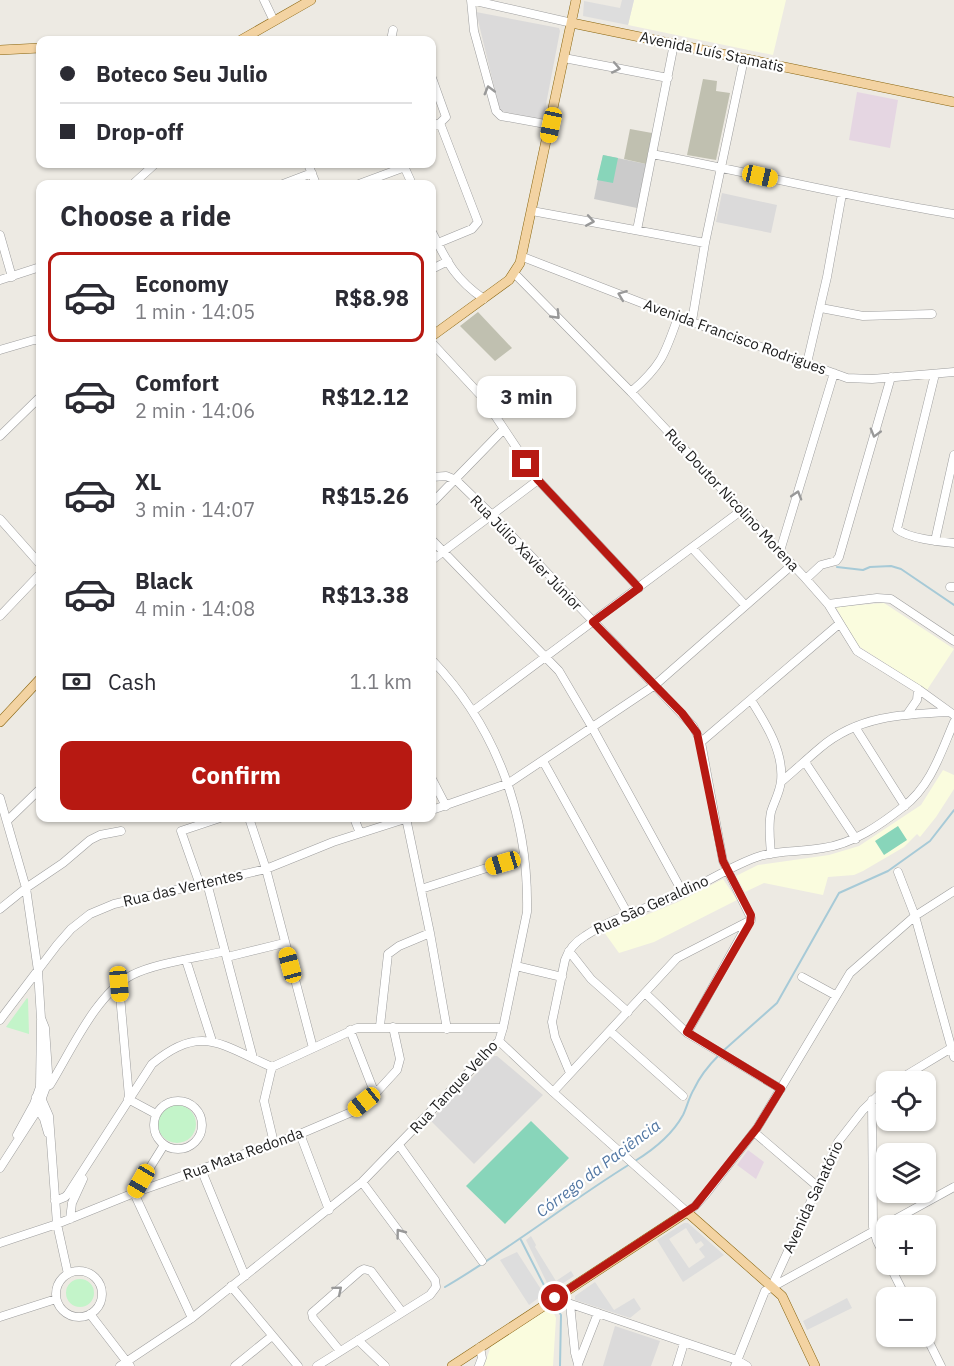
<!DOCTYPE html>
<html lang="en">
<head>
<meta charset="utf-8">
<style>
  :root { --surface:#fff; --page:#f2f2f3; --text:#2b2b33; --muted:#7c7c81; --line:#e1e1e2; --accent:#b71912 }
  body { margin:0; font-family:"IBM Plex Sans",sans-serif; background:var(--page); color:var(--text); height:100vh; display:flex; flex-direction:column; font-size:22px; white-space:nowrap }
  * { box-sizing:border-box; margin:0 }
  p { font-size:20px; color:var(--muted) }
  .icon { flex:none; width:33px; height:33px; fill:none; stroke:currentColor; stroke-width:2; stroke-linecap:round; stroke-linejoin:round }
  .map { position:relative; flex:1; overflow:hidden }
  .drawer { position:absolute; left:36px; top:180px; width:400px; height:642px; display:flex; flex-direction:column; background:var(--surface); border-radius:12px; box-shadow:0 2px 4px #0004 }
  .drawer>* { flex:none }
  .hud { position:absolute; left:36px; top:36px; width:400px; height:132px; border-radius:12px; box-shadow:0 2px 4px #0004; display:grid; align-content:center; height:132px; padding:0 24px; background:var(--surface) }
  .fabs { position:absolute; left:876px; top:1071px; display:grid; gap:12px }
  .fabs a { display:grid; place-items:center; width:60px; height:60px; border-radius:12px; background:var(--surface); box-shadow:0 2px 4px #0004; font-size:30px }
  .end { position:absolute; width:27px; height:27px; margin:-14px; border:8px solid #b71912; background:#fff; box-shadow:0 0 0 3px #fff }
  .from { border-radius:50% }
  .bubble { position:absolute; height:42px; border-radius:12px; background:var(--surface); box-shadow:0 2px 4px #0004; font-size:20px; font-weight:800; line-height:42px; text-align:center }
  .car { position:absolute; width:18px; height:36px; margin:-18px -9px; border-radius:8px; box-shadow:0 0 4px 2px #0007; background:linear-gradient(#f5c518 24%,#345 0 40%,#f5c518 0 76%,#345 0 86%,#f5c518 0) }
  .hud b { display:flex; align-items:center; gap:21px; height:57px; font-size:22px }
  .hud b+b { border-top:2px solid var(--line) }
  .hud i { width:15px; height:15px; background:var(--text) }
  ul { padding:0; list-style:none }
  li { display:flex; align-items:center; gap:18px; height:90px; margin:0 12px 9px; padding:0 12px; border:3px solid transparent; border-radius:12px }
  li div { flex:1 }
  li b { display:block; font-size:22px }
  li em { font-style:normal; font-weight:800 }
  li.on { border-color:var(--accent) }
  li>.icon { width:54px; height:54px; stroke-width:1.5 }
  h2 { padding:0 24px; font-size:27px; line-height:72px }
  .pay { display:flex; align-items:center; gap:15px; height:66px; padding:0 24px; font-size:22px }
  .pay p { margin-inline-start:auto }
  .button { display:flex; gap:12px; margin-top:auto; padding:12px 24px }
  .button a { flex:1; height:69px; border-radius:12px; background:var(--accent); color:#fff; font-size:24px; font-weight:800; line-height:69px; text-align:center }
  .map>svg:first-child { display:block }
</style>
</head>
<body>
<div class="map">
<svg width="954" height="1366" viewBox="0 0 954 1366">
  <rect width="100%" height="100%" fill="#edeae3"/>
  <path fill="#dbdada" d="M476 12 559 28 560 31 543 120 500 111Z
    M722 193 777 205 771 233 716 222Z
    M494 1056H497L543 1095 474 1164 430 1120Z
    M615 1326 660 1341 651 1366H603Z"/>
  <path fill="#e5d6e2" d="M857 92 898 100 890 148 849 140Z
    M748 1150 764 1162 756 1179 737 1165Z"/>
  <path fill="#fafcde" d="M634 0H786L773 55 628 25Z
    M884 603 954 649 927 690 857 645 836 607Z
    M943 770 954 775V789L936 817 920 837 917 834 904 847 863 871 854 875 828 877 823 895 764 883 745 892 736 876 758 865 829 855 859 846 921 805Z
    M723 879 737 900 654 942 619 953 604 932 678 902Z
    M551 1307 556 1318 553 1366H484L491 1346Z"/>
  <path fill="#cbcbcb" d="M603 155 646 164 637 208 594 199Z"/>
  <path fill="#c0c0b0" d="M703 79 717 81 716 91 730 93 716 160 687 155Z
    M630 129 652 133 646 164 624 159Z
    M478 312 512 348 495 361 460 326Z"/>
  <path fill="#c3f4c9" d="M27 998 28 999 29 1034 6 1027Z
    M158 1124a19 19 0 1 1 38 0a19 19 0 1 1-38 0Z
    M66 1293a14 14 0 1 1 28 0a14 14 0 1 1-28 0Z"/>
  <path fill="#88d5ba" d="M603 155 618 158 613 183 597 180Z
    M898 826 907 840 884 855 875 841Z
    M531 1121 569 1158 505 1224 466 1186Z"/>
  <path fill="#ddd" fill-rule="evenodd" d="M622 0H634L628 25 583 16 584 1 620 8Z
    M684 1223H688L724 1255 683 1282 657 1240ZM686 1228 696 1244 701 1241 704 1245 699 1249 705 1257 689 1268 669 1239Z
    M531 1236 536 1245 535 1247 556 1281 571 1271 574 1276 551 1291 526 1240Z
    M517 1252 544 1294 529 1305 500 1260Z
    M595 1282 614 1310 634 1298 641 1309 630 1318 575 1300V1296Z
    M847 1298 852 1308 807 1330 803 1321Z"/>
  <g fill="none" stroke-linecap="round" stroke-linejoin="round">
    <path stroke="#a7cad7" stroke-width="2" d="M837 567 863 570 870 567 891 566 901 569 954 605
      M723 1051 777 1003 839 893 888 871 930 841 954 810
      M635 1161C653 1150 672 1135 683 1115 687 1107 689 1097 694 1089 700 1076 709 1065 719 1055
      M521 1240 551 1299
      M445 1287C510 1249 567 1203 630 1164
      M554 1304 561 1315 560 1366"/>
    <g stroke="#9e9e9e" stroke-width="9">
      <path id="minor" d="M264 0 274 21
        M471 0 474 31 496 111 501 116 551 125
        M471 0 572 23
        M391 40 393 30
        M564 58 668 78
        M432 78 446 117 440 123 432 126
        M652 154C753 173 853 198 954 214
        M308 164 316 184
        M403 164 412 184
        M133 184 155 164
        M283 184 312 173
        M359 184 405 167
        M532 211 705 243
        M637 230 674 44
        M432 232C447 262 455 279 484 299
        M0 235 12 277
        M438 243 472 229 478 222 440 123
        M523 257 678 317 847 378 872 379 954 372
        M432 269 448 261
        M515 274 631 392 806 579 828 604 857 651 918 689 954 715
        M0 280 40 267
        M821 308 863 316 932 314
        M692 321 705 243 744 59
        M432 343 484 399 538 480 639 588
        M0 350 34 340H40
        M807 363 827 277 842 194
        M935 374 897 529C907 538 940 542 954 543
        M631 392C662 365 665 354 678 317
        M0 436 40 397
        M432 477 446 476 456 480 492 515 693 726 701 742 723 861 751 918 687 1033
        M432 503 503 430
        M0 519 40 564
        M432 540 559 671 592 727 683 893
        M935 541 954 455
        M692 548 745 605
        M780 551 834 373
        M432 560 538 480
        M806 579 821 565 836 561 839 557 891 377
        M950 587H954
        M828 604 877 598 891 599 954 641
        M0 616 40 574
        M751 700C766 724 784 752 781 781 780 792 774 802 771 812 768 826 770 840 771 854
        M473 711 742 510
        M908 713 917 700 918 689
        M855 727 905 806
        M701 742 839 624
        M543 761 629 916
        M805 762 856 839
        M432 779 446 806
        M781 782C794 771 807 759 820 748 857 716 903 714 949 712
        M0 798 26 888 38 971 41 1018 45 1028 48 1072 46 1087 38 1109 0 1168
        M432 810 509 783 655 685 792 565
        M249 818 266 869 313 1048
        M354 818 360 833
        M406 818 430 933 447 1029
        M7 821 40 789
        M898 872 915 916 954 1057
        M207 883 253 1058
        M200 885 181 831 220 818
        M421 889 524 856
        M0 909 26 888 63 863 90 840 100 835 121 831
        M569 951 591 979 628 1012
        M227 957 284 943
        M186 960 212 1041
        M516 966 562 977
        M802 977 835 995
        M119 984 129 1097
        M645 993 687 1033 781 1089
        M0 1020 57 945 71 929 90 914 114 904 266 869 333 842 408 818
        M380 1026 388 954 399 946 430 933
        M350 1030 375 1094
        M610 1031 683 1096
        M499 1041 553 1092 687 1212 695 1206 705 1195 757 1128 850 973 915 916 954 891
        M272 1067 264 1101 274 1143
        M570 1073 555 1037 552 1022 565 960C569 949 575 942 585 936 613 917 651 907 681 894 708 882 732 865 760 856 780 850 802 852 823 848 853 844 880 825 903 807 931 786 941 752 954 722
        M895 1082 953 1047
        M40 1087H46L50 1085C71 1051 96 994 132 975 156 963 197 958 225 951
        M553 1092 677 958 751 920
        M36 1097 42 1100 49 1116 57 1224 68 1274
        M128 1099 156 1114
        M872 1100 873 1227 877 1241 886 1259
        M154 1125a24 24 0 1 1 48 0a24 24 0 1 1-48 0Z
        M36 1106 44 1119 48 1133
        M754 1132 817 1186
        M300 1134 329 1210
        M17 1135 34 1104 40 1087 41 1020
        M164 1145 134 1193 192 1318
        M399 1145 482 1261
        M201 1169 245 1276
        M55 1201 65 1197 68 1194 152 1064C201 1023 221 1045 272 1067L357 1028H503
        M70 1219 72 1203 83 1179
        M0 1243 57 1224 134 1193 300 1134 354 1111 375 1094 397 1070 400 1059 393 1027
        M889 1264 906 1298
        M56 1294a23 23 0 1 1 46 0a23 23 0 1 1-46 0Z
        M231 1286 298 1366
        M772 1286 838 1142 863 1110 886 1088
        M559 1295 565 1302 737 1360 747 1366
        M570 1304 575 1353 578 1364
        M90 1314 130 1366
        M0 1317 56 1299
        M926 1336 941 1366
        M358 1340 385 1366
        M340 1351 313 1318 312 1313 360 1271 364 1269 371 1271 402 1312
        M578 1364 598 1313
        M120 1366 192 1318 362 1182 499 1041 503 1028 527 912C529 817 497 728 432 660
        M235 1366 272 1336
        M317 1366 430 1295 436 1287 435 1280 362 1182
        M479 1366 482 1358 480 1347
        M677 1366 684 1343
        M735 1366 765 1291 954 1187"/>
    </g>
    <g stroke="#88640e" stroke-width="10">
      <path id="major" d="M572 23 954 102
        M241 40 311 0
        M0 50 40 48
        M432 336 509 280 520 263 576 0
        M0 722 40 679
        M452 1366 687 1212 782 1296 815 1366"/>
    </g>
    <use href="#minor" stroke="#fff" stroke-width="8"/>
    <use href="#major" stroke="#f3d3a2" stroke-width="9"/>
  </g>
  <defs><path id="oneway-chevron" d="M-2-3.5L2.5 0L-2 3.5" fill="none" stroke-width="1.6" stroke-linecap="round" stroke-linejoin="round" transform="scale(1.5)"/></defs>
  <g stroke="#999">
    <use href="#oneway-chevron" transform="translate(616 68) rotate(11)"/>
    <use href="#oneway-chevron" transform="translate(489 90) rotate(-105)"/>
    <use href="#oneway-chevron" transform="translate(590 221) rotate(10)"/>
    <use href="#oneway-chevron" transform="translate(622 295) rotate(-159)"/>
    <use href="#oneway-chevron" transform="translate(556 315) rotate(46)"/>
    <use href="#oneway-chevron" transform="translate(875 433) rotate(106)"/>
    <use href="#oneway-chevron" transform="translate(797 495) rotate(-73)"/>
    <use href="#oneway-chevron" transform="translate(400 1233) rotate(-127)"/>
    <use href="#oneway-chevron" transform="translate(338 1290) rotate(-40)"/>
  </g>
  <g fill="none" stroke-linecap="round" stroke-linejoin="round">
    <path stroke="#b71912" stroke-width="8" d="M526 464 538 480 639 588 593 622 682 713 697 733 723 861 751 915 750 923 687 1032 781 1089 757 1128 695 1206 555 1298"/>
  </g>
  <g text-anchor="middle" stroke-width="4.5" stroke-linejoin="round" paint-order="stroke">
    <g font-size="15" fill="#1d1d1d" stroke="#fff">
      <text transform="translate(712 52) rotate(12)" y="5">Avenida Luís Stamatis</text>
      <text transform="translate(735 337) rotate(20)" y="5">Avenida Francisco Rodrigues</text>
      <text transform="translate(732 500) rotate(47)" y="5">Rua Doutor Nicolino Morena</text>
      <text transform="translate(526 553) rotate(46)" y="5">Rua Júlio Xavier Júnior</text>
      <text transform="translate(183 888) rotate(-13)" y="5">Rua das Vertentes</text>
      <text transform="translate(651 905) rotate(-24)" y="5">Rua São Geraldino</text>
      <text transform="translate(454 1087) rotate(-47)" y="5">Rua Tanque Velho</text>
      <text transform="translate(243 1154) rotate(-20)" y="5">Rua Mata Redonda</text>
      <text transform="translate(813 1197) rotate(-65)" y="5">Avenida Sanatório</text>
    </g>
    <g font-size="16" font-style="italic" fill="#5277a3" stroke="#fff">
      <text transform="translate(598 1168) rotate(-37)" y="6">Córrego da Paciência</text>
    </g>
  </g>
</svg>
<div class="fabs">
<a><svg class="icon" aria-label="locate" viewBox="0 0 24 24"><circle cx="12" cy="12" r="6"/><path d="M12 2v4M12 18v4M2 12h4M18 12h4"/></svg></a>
<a><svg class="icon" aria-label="layers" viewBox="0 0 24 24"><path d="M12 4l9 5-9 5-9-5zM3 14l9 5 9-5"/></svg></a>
<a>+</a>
<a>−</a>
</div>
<i class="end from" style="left:555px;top:1298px"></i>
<i class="end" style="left:526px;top:464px"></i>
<div class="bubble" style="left:477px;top:376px;width:99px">3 min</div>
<i class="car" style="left:551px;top:125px;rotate:192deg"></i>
<i class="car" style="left:760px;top:176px;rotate:103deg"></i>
<i class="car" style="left:503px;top:863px;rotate:253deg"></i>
<i class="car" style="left:290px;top:965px;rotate:345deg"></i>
<i class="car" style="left:119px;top:984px;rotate:175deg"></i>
<i class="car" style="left:364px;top:1102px;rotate:231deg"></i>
<i class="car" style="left:141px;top:1181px;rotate:210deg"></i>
<div class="hud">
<b><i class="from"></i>Boteco Seu Julio</b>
<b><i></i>Drop-off</b>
</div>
<section class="drawer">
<h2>Choose a ride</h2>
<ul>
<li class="on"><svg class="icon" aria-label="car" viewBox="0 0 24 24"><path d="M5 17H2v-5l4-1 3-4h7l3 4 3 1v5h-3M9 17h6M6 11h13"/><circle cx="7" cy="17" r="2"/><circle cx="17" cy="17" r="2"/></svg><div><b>Economy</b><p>1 min · 14:05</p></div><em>R$8.98</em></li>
<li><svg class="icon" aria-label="car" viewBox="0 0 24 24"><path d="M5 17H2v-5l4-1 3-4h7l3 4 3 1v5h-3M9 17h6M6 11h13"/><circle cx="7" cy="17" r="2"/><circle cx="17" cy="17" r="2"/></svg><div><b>Comfort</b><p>2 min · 14:06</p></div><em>R$12.12</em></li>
<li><svg class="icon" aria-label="car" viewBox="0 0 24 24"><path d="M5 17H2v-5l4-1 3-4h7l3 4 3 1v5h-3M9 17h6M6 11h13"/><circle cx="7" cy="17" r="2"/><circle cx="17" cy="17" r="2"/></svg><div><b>XL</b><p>3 min · 14:07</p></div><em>R$15.26</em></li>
<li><svg class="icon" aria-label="car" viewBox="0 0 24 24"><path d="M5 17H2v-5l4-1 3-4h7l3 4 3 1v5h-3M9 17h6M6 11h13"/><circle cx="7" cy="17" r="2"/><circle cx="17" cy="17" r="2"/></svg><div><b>Black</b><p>4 min · 14:08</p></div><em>R$13.38</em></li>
</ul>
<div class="pay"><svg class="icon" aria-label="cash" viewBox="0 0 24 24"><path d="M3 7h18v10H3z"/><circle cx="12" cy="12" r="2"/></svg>Cash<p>1.1 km</p></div>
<div class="button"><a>Confirm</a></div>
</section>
</div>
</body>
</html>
